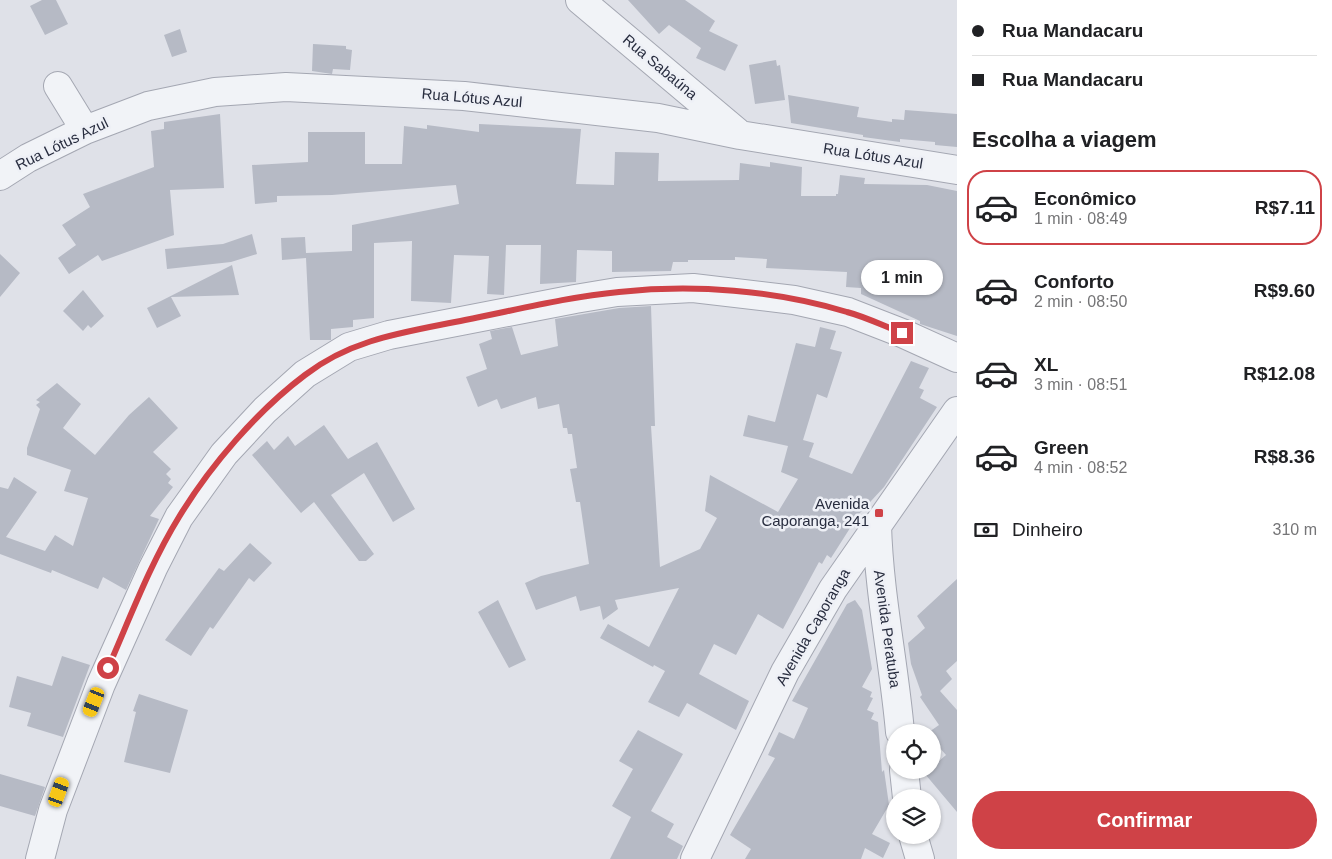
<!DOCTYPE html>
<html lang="pt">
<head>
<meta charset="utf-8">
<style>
  :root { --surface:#fff; --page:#f6f6f6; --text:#202124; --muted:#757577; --line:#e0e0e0; --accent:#cf4247 }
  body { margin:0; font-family:Helvetica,sans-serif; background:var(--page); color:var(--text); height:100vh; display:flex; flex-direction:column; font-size:19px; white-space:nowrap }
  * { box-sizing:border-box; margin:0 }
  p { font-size:16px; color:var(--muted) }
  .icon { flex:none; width:28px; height:28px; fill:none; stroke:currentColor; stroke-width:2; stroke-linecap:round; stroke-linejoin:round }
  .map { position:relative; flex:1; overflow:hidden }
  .details { display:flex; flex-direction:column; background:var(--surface); width:375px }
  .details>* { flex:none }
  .guide { display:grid; align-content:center; height:110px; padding:0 15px; background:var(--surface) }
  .buttons { position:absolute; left:886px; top:724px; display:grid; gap:10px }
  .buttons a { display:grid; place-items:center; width:55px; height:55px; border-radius:50%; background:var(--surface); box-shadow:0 1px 4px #0004; font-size:25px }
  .end { position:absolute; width:22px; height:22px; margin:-11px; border:6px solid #cf4247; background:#fff; box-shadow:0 0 0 2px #fff }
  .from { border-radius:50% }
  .bubble { position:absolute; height:35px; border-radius:18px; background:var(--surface); box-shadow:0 1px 4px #0004; font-size:16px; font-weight:800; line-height:35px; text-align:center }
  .car { position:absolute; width:15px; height:30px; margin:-15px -8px; border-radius:6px; box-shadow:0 0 4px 1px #0007; background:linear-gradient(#f5c518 24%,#345 0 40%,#f5c518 0 76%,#345 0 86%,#f5c518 0) }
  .guide b { display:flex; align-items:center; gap:18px; height:48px; font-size:19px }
  .guide b+b { border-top:1px solid var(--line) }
  .guide i { width:12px; height:12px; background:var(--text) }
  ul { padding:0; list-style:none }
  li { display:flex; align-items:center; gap:15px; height:75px; margin:0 10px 8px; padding:0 5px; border:2px solid transparent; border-radius:20px }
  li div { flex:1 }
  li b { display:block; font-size:19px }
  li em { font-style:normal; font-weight:800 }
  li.on { border-color:var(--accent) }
  li>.icon { width:45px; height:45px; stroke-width:1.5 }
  h2 { padding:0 15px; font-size:22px; line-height:60px }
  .pay { display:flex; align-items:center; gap:12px; height:55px; padding:0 15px; font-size:19px }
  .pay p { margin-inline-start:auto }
  .primary-button { display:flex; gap:10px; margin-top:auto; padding:10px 15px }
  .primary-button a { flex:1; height:58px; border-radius:30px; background:var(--accent); color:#fff; font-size:20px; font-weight:800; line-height:58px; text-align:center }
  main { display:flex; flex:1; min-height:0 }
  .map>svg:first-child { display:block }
</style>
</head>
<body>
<main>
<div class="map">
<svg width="957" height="859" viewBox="0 0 957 859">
  <rect width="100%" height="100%" fill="#dfe1e8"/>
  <path fill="#b6bac5" d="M42 0H56L68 24 45 35 30 6Z
    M628 0H685L715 21 709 31 738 45 725 71 696 58 701 48 669 25 659 34Z
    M180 29 187 52 172 57 164 35Z
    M313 44 346 46V49L352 50 350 70 333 69 332 74 312 71Z
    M776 60 777 66 780 65 785 100 755 104 749 65Z
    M788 95 859 107 857 117 892 122V119L904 120 905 110 957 114V147L935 145V142L900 139V142L863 137V135L791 123Z
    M220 114 224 188 170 190 174 235 102 261 98 255 69 274 58 258 76 245 62 225 90 207 83 194 154 167 151 131 164 129V122Z
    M479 124 581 129 576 184 614 185 615 152 659 153 658 181 739 180 740 163 770 167V162L802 167 801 196H836V194H838L840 175 865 178 864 184 927 185 957 191V336L920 324V321L861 294V288L846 287 847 272 766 268 767 259 735 257V260H688V262H673L671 271 612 272V251L577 250 576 282 540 284 541 245H506L504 295 487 294 489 256 454 255 451 303 411 301 412 241 374 243V318L353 320V327L331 329V340H310L306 258 282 260 281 238 305 237 306 253 352 251V225L459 204 456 185 332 195 277 196V202L255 204 252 165 308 162V132H365V164H402L404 126 427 129V125L479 132Z
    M252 234 257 254 231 262 167 269 165 249 223 244Z
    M0 254 20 273 0 297Z
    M232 265 239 295 171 297 181 316 157 328 147 308Z
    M83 290 104 316 91 328 88 325 83 331 63 311Z
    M651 306 655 426H651L660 567 700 549 717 518 705 511 710 475 778 512 798 479 781 472 788 446 743 436 748 415 775 422 796 343 815 347 820 327 836 331 830 349 842 352 827 398 817 394 803 440 814 443 809 457 852 474 911 361 929 368 919 388 924 390 920 398 937 407 884 487 859 514 831 558 827 555 822 564 819 562 783 629 758 614 736 655 714 644 699 674 749 701 736 730 687 703 679 717 648 702 665 671 654 665 653 667 600 638 608 624 649 647 679 588 615 600 618 609 603 620 600 606 580 611 576 596 536 610 525 583 541 576 589 564 580 502H576L570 469 577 468 572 434H568L567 428H563L559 404 538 409 536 397 501 409 497 399 478 407 466 377 487 369 479 344 492 339 490 331 512 327 521 355 558 346 555 319 619 308Z
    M57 383 81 404 63 428 95 455 129 415 149 397 178 428 153 452 171 469 166 474 171 479 168 483 173 487 150 516 159 519 126 590 103 577 98 589 52 570 51 573 0 554V487L8 489 14 477 37 492 6 537 45 551 55 535 73 546 88 498 64 491 71 470 27 455V448L40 409 36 405 40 402 36 400Z
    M324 425 348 459 377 442 415 509 393 522 364 473 331 495 374 554 366 561H359L314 502 301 513 252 455 267 441 274 450 288 436 295 446Z
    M250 543 272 563 254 582 249 578 213 629 210 627 191 656 165 640 219 568 224 571Z
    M957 579V661L946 671 952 679 940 691 957 710V812L925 774 932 770V767L946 755 932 739V732H929L939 725 920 697 922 695 911 664 908 643 925 628 917 616Z
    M498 600 526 660 509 668 478 612Z
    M855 600 862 610 872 669 862 687 872 692 870 697 873 698 867 710 874 713 871 719 878 722 882 772 884 770 889 805 872 834 890 843 883 858 865 848 861 859H745L751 849 730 835 775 758 768 755 779 732 794 739 808 708 792 701 847 604Z
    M62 656 90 665 63 737 27 726 31 713 9 707 17 676 52 686Z
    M139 694 188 710 170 773 124 762 136 712 133 711Z
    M638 730 683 754 651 811 674 824 667 837 683 846 677 859H610L631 817 612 806 633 769 619 761Z
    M0 774 45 787 35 816 0 806Z"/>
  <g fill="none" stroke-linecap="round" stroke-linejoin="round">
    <g stroke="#a4a7b2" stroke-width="30">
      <path id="minor" d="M580 0 737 132
        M58 86 85 130
        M0 176 28 158 85 130 148 106 215 92 286 87 464 96 658 118 740 135 957 170
        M877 525C879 595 894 663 900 732
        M904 770 907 798
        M913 835 920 859
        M40 859 53 810 101 684 153 568 179 517 224 454 265 410 305 374 349 347 389 335 575 299 617 292 693 288 794 300 848 312 902 333 957 358
        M695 859 785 672 833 589 957 411"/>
    </g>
    <use href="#minor" stroke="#f1f3f7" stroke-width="28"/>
  </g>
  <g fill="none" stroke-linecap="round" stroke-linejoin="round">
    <path stroke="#cf4247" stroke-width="6" d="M108 668C130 618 150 564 179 517 210 466 257 411 305 375 353 338 407 332 465 320 516 310 567 297 619 292 694 284 774 290 847 312 866 317 884 326 902 333"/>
  </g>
  <rect fill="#cf4247" stroke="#eef0f6" stroke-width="2" x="874" y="508" width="10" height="10" rx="2.5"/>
  <g text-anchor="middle" stroke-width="5" stroke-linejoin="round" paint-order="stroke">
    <g font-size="15" fill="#282d3f" stroke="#eef0f6">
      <text transform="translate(660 67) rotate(40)" y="5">Rua Sabaúna</text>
      <text transform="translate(472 98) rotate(5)" y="5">Rua Lótus Azul</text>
      <text transform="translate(62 144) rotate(-26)" y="5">Rua Lótus Azul</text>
      <text transform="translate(873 156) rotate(9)" y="5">Rua Lótus Azul</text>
      <text transform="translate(813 627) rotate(-60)" y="5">Avenida Caporanga</text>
      <text transform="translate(887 629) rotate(82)" y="5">Avenida Peratuba</text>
    </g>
    <g font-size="15" fill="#282d3f" stroke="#eef0f6" text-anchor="end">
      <text x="869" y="509">Avenida<tspan x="869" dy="17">Caporanga, 241</tspan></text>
    </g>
  </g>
</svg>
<div class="buttons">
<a><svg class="icon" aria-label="locate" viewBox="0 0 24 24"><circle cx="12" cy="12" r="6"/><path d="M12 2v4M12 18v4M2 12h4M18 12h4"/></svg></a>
<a><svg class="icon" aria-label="layers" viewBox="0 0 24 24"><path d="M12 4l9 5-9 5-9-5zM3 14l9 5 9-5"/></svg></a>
</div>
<i class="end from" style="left:108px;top:668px"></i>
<i class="end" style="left:902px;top:333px"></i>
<div class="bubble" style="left:861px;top:260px;width:82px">1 min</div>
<i class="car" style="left:94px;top:702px;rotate:202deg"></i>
<i class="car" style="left:59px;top:792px;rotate:20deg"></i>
</div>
<section class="details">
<div class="guide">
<b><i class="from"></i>Rua Mandacaru</b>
<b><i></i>Rua Mandacaru</b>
</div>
<h2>Escolha a viagem</h2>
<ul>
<li class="on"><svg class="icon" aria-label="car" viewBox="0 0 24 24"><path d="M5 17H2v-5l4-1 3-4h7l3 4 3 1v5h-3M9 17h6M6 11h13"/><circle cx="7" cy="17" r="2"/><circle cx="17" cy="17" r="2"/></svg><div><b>Econômico</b><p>1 min · 08:49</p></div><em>R$7.11</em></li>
<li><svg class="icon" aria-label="car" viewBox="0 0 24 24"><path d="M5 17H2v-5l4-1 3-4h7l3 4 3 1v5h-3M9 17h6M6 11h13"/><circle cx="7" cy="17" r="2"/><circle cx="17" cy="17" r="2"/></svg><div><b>Conforto</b><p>2 min · 08:50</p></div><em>R$9.60</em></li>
<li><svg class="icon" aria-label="car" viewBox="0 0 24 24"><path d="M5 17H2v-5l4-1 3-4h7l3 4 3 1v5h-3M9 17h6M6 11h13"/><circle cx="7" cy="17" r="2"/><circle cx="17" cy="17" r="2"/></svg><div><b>XL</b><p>3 min · 08:51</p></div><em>R$12.08</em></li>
<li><svg class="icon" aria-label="car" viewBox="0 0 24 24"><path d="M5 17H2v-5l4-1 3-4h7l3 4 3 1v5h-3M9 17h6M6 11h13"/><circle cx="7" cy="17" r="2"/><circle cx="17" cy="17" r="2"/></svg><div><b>Green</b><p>4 min · 08:52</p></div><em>R$8.36</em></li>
</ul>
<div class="pay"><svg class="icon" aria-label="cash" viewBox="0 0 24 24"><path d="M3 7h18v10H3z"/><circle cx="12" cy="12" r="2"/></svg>Dinheiro<p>310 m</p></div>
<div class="primary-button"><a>Confirmar</a></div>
</section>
</main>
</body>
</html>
